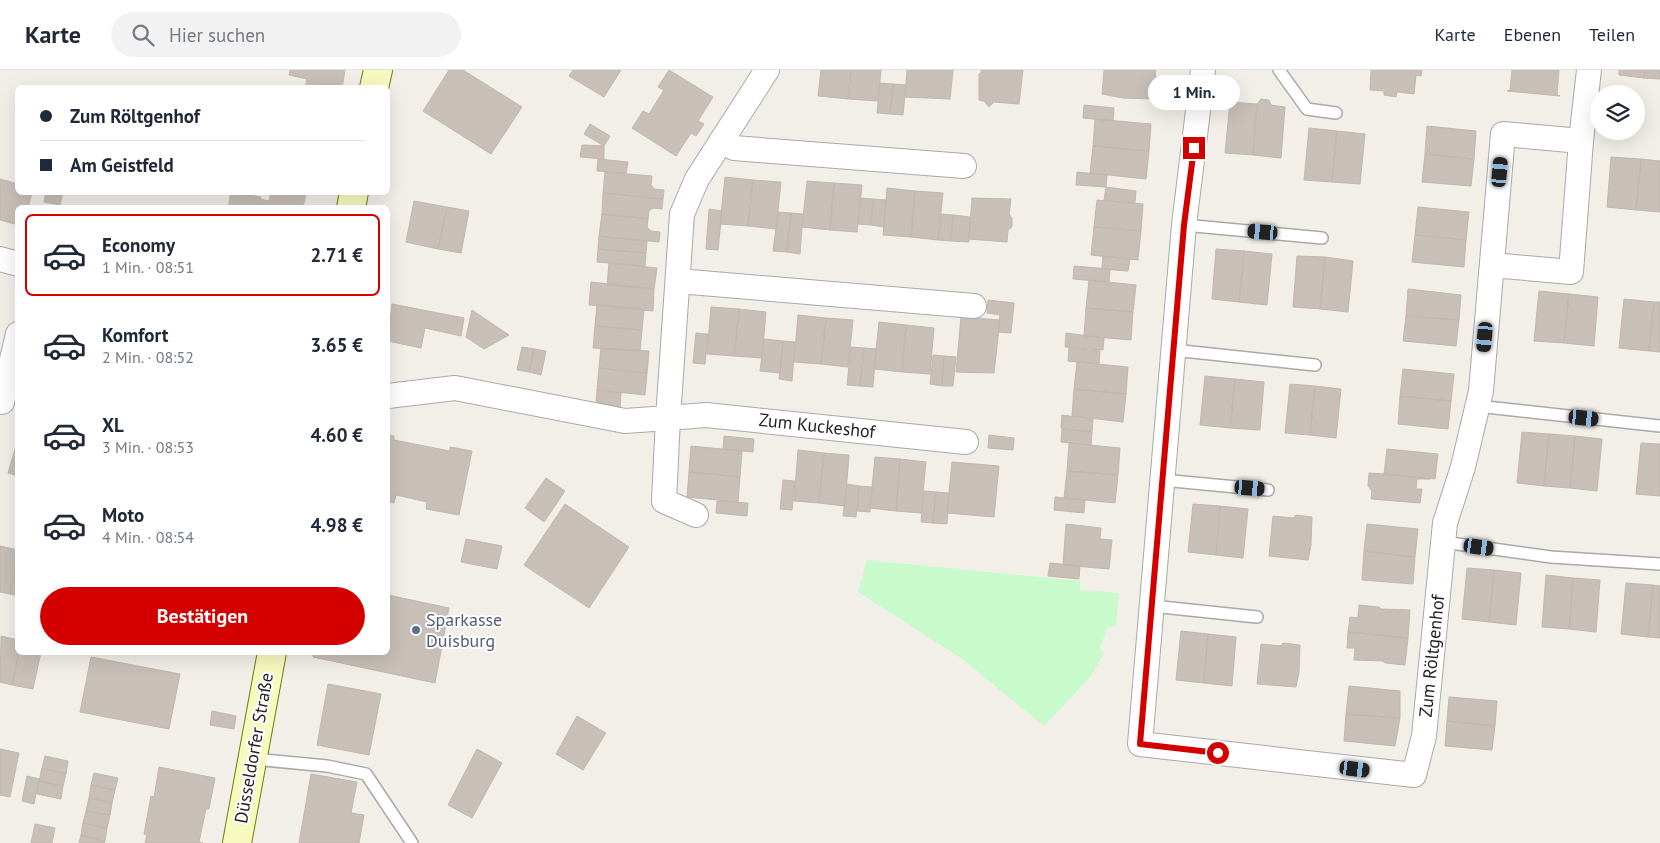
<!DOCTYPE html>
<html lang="de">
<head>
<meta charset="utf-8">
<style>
  :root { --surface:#fff; --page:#f2f2f3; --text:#1f2937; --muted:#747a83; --line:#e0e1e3; --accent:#d40000 }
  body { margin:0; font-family:"PT Sans",sans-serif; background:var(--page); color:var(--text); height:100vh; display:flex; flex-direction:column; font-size:19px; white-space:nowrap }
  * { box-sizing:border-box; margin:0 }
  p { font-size:16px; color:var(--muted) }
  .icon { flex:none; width:28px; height:28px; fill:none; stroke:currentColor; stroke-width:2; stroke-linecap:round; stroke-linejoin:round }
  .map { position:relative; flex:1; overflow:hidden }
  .sheet { position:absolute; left:15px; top:135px; width:375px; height:450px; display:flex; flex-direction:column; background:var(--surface); border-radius:8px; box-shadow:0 5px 20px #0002 }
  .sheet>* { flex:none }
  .guide { position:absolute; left:15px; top:15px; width:375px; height:110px; border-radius:8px; box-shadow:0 5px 20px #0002; display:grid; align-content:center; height:110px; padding:0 25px; background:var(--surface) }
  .tools { position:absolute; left:1590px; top:15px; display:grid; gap:10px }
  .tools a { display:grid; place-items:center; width:55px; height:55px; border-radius:50%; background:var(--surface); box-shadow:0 5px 20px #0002; font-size:25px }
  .end { position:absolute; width:22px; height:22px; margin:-11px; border:6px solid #d40000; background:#fff; box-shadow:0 0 0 2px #fff }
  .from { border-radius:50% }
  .bubble { position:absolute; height:35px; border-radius:18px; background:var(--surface); box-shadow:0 5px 20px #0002; font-size:16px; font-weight:600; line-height:35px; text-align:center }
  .car { position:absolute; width:15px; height:30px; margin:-15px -8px; border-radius:6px; box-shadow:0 0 4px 1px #0007; background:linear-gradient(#222 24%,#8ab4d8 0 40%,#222 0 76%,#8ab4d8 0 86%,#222 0) }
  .guide b { display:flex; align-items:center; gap:18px; height:48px; font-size:19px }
  .guide b+b { border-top:1px solid var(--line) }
  .guide i { width:12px; height:12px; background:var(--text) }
  ul { padding:9px 0 0; list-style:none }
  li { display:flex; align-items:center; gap:15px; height:82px; margin:0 10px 8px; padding:0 15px; border:2px solid transparent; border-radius:8px }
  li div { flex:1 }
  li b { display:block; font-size:19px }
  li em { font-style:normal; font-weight:600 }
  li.active { border-color:var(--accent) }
  li>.icon { width:45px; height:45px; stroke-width:1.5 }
  .cta { display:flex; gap:10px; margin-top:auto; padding:10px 25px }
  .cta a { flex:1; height:58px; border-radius:30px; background:var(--accent); color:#fff; font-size:20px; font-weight:600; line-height:58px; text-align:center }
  header { display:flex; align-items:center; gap:30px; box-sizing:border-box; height:70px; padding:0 25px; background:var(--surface); border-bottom:1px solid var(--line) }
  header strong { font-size:24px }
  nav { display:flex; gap:28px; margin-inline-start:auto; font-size:18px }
  .search { width:350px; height:45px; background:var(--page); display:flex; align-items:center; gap:12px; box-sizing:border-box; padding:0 18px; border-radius:28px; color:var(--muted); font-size:19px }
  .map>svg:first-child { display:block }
</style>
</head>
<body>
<header>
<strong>Karte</strong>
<div class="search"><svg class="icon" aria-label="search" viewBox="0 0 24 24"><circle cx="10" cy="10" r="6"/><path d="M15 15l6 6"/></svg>Hier suchen</div>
<nav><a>Karte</a><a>Ebenen</a><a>Teilen</a></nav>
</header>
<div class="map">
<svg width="1660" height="773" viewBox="0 0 1660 773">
  <rect width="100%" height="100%" fill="#f2efe9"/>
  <path fill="#c8facc" d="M867 490 1080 511V520L1119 523 1116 556 1107 558 1100 578 1104 583 1091 606 1044 656 961 588 858 522Z"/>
  <path fill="#c7bfb8" stroke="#c4b6ab" d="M290 0H345L342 18H305L307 9 289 5Z
    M449 0H463L522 37 491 84 423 41Z
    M573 0H621L604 27 569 6Z
    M669 0 713 27 698 51 704 54 696 66 691 63 676 86 632 58 643 41 649 44 664 20 658 17Z
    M821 0H851L848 29 818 26Z
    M851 0H881L878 31 848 29Z
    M907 0H953L950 29 905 27Z
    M980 0H1023L1019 34 994 32 989 37 984 31 979 30V4L982 2Z
    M1104 0H1156L1155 5 1160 11 1154 16 1153 29 1123 28 1102 24Z
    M1371 0H1422L1421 6 1416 5 1414 24 1397 22 1396 27 1384 25V21L1370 20Z
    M1512 0H1559L1557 25 1560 26 1507 21 1510 20Z
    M1619 0H1645L1644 8 1619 5Z
    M1645 0H1660V9L1644 8Z
    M880 13 893 14 890 44 877 43Z
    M893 14 906 15 903 45 890 44Z
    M1261 29 1269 30 1271 35 1285 37 1281 88 1253 85 1257 34Z
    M1230 32 1257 34 1253 85 1225 83Z
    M1084 35 1114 38 1113 51 1083 48Z
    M1095 49 1151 54 1149 81 1093 76Z
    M590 54 610 66 604 76 584 64Z
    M1427 56 1476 61 1474 89 1425 84Z
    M1309 58 1337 61 1332 112 1304 110Z
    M1337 61 1365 64 1360 114 1332 112Z
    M582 75 604 76V89L580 87Z
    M1093 76 1149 81 1146 109 1090 103Z
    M1425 84 1474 89 1471 116 1422 112Z
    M1611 87 1641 89 1636 140 1607 137Z
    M598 89 628 92 626 103 597 101Z
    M1641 89 1660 91V142L1636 140Z
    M605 102 652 106 651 115 654 119 664 120 663 129 603 123Z
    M1077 102 1107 105 1106 117 1076 115Z
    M725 107 753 110 748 156 720 154Z
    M0 109 18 114V122H32L28 138H18V155L0 150Z
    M753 110 781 112 776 159 748 156Z
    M807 111 834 113 830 160 802 157Z
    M834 113 862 115 857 162 830 160Z
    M1106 117 1136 121 1135 133 1104 130Z
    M887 118 915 121 911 167 883 165Z
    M915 121 943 123 938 170 911 167Z
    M46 122H63L60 135 44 132Z
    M231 122 261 127 260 129 269 131 271 122H306L303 138H228Z
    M603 123 663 129 662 139 653 138 649 141 648 149 602 144Z
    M861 128 873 129 871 155 858 154Z
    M972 128 1011 129 1009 144 1012 148V157L1008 160 1007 172 969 169Z
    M873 129 886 130 884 157 871 155Z
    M1097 130 1143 134 1141 161 1094 157Z
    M414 131 447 137 438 179 406 172Z
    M447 137 469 141 461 183 438 179Z
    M1418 137 1469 142 1466 170 1415 165Z
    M709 139 722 141 718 180 706 179Z
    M778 142 791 143 787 182 773 181Z
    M791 143 803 144 800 184 787 182Z
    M602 144 648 149 647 157 651 161 660 162 659 172 599 166Z
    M941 144 953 145 951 171 938 170Z
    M953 145 970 147 969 172 951 171Z
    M1094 157 1141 161 1138 190 1091 185Z
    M1415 165 1466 170 1464 197 1412 192Z
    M599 166 647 171 646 183 598 179Z
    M598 179 646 183 645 196 597 192Z
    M1216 179 1244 181 1239 232 1212 229Z
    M1244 181 1272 184 1267 235 1239 232Z
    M1103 186 1130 189 1128 201 1102 199Z
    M1297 186 1325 187 1320 239 1293 237Z
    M1325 187 1353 191 1348 242 1320 239Z
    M609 193 657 198 654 219 607 215Z
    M1074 196 1110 199 1109 212 1073 209Z
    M1089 210 1136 215 1133 242 1086 238Z
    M591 212 654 219 653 241 589 235Z
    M1408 219 1461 225 1459 250 1406 246Z
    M1539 221 1569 224 1564 273 1534 271Z
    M1569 224 1598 227 1594 276 1564 273Z
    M1624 229 1654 232 1649 281 1619 278Z
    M988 230 1014 233 1011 263 998 262 1000 245 987 243Z
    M1654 232H1660V282L1649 281Z
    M392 234 464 248 461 266 425 258 421 278 388 271Z
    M597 234 644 239 642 260 595 256Z
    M711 237 739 239 734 286 707 284Z
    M1086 238 1133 242 1131 270 1084 266Z
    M739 239 766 242 762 288 734 286Z
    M472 240 509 265 484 279 466 267Z
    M798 245 826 248 821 294 794 292Z
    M1406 246 1459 250 1456 276 1403 271Z
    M961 247 1000 250 994 303 956 302Z
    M826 248 853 250 848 297 821 294Z
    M879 252 906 255 902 302 874 299Z
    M906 255 934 258 930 304 902 302Z
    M595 256 642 260 640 281 593 278Z
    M696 263 708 264 705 294 693 293Z
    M1066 263 1104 268 1103 280 1065 277Z
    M764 269 783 271 780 303 760 301Z
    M783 271 795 272 792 311 779 309Z
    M522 277 534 279 529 302 517 300Z
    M851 277 864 278 860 316 847 315Z
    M601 278 649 281 647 303 599 298Z
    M864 278 876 279 873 317 860 316Z
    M1069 278 1100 281 1099 294 1068 291Z
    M534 279 546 281 541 305 529 302Z
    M933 285 944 286 942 316 930 314Z
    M944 286 956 287 953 316H942Z
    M1077 292 1128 297 1126 324 1074 319Z
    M599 298 647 303 645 325 597 320Z
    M1403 299 1454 304 1451 331 1400 326Z
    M1205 306 1235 309 1230 358 1200 355Z
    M1235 309 1264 312 1260 360 1230 358Z
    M1290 314 1315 316 1310 365 1285 363Z
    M1315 316 1341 319 1336 368 1310 365Z
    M1074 319 1126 324 1123 352 1072 346Z
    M597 320 621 323 620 341 596 336Z
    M1400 326 1451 331 1448 359 1398 354Z
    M1062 345 1093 349 1092 362 1061 358Z
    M1062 359 1092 362 1091 375 1061 372Z
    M1522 362 1549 364 1544 416 1517 413Z
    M1549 364 1575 366 1570 418 1544 416Z
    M388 365 394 366V370L450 381V377L472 381 459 445 426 439 427 432 396 425 394 433 388 432Z
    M989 365 1014 368 1013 380 988 378Z
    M724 366 754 369 753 382 723 379Z
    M1575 366 1602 369 1597 421 1570 418Z
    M18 369V406L8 403Z
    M1069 373 1120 378 1118 405 1067 401Z
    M1641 373 1660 374V426L1636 424Z
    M691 376 742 381 740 407 689 402Z
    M1387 379 1438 384 1435 409 1384 404Z
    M798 380 824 383 819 433 794 431Z
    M824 383 849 385 845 436 819 433Z
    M875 387 900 389 896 441 870 438Z
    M900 389 926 392 921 443 896 441Z
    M952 392 999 396 994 447 947 443Z
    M1067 401 1118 405 1115 433 1064 428Z
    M689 402 740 407 738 432 687 427Z
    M1369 403 1384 404 1430 409H1417L1416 419H1422L1420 433 1371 429 1372 421 1368 416Z
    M546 408 565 421 544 452 525 438Z
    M783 410 795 411 792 440 780 439Z
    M847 414 859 416 856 447 843 446Z
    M859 416 872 417 870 442 857 441Z
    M924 421 936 422 933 453 921 452Z
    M936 422 949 423 947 454 933 453Z
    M1055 427 1085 430 1084 443 1054 440Z
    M717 431 748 433 747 446 716 443Z
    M565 434 629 477 589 538 524 495Z
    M1193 434 1220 436 1216 485 1188 482Z
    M1220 436 1248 439 1243 488 1216 485Z
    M1296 445 1312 447 1311 475 1308 490 1269 486 1273 446 1293 448Z
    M1066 454 1101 458 1100 469 1112 470 1109 499 1063 495Z
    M1367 454 1418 459 1415 487 1364 481Z
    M466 469 502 476 497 499 461 492Z
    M0 476 18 480 10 524 0 522Z
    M1364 481 1415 487 1413 514 1362 510Z
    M18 489V526L10 524Z
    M1050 493 1080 496 1079 509 1048 506Z
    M1467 498 1494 500 1489 552 1462 549Z
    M1494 500 1521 503 1516 555 1489 552Z
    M1546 505 1573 508 1569 559 1542 557Z
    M1573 508 1600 510 1596 562 1569 559Z
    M1626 513 1653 515 1648 567 1621 564Z
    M1653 515 1660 516V568L1648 567Z
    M388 525 449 538 435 613 313 587V582H388Z
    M1359 535 1379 537 1381 539 1410 540 1408 568 1348 562 1350 547 1358 548Z
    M1181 561 1208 564 1204 613 1176 610Z
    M1348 562 1408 568 1405 595 1385 593 1383 591 1354 590 1355 578H1347Z
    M1208 564 1236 567 1232 616 1204 613Z
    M1 566 18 570 19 582 12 615 0 612Z
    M1283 573 1300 575 1299 602 1296 617 1257 614 1261 574 1281 576Z
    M19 582H41L33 619 12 615Z
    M91 587 180 604 169 659 80 642Z
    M328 614 381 624 369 685 317 675Z
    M1349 616 1400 621V648L1346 644Z
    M1449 627 1497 631 1495 656 1447 651Z
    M212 641 236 646 234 659 210 655Z
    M1346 644 1400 648 1395 676 1344 671Z
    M577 646 606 663 583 700 556 684Z
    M1447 651 1495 656 1492 680 1445 676Z
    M0 679 19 683 10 727 0 725Z
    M477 679 502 693 472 748 448 735Z
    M45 686 68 691 66 704 42 698Z
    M159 697 215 708 209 739H206L199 772 203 773H145L147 765 144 764 151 726 154 727Z
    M42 698 66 704 63 716 39 711Z
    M94 703 118 708 115 720 91 715Z
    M311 704 357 712 351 743 364 745 359 773H299Z
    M27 706 39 709 34 734 22 731Z
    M39 711 63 716 61 729 37 724Z
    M91 715 115 720 112 733 89 728Z
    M89 728 112 733 110 745 86 741Z
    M86 741 110 745 107 758 83 753Z
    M83 753 107 758 105 771 81 765Z
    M35 754 55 758 52 773H31Z
    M81 765 105 771 104 773H79Z"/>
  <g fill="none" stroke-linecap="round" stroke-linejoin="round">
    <g stroke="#a9a9a9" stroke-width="14">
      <path id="service" d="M1279 0 1307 39 1336 43
        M1184 155 1322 168
        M1173 280 1315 295
        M1477 336 1660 356
        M1162 410 1268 420
        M1443 472 1551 487 1660 494
        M1152 536 1257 547
        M253 689 327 696 366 704 412 773"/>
    </g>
    <g stroke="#a9a9a9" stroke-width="26">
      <path id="minor" d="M1203 0 1184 155 1140 674 1414 705 1424 666 1445 453 1463 397 1481 321 1503 64 1581 71 1589 0
        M721 71 734 78 964 96
        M0 189 18 194
        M1492 195 1571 202 1581 71
        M678 211 974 236
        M388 326 455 318 625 351 668 348 682 144 697 109 767 0
        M2 332 18 264
        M696 445 664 431 668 348 706 345 966 372"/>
    </g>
    <g stroke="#707d05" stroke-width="30">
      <path id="secondary" d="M374 18 378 0
        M351 138 354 122
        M237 773 272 582"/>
    </g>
    <use href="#service" stroke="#fff" stroke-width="11"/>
    <use href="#minor" stroke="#fff" stroke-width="24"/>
    <use href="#secondary" stroke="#f7fabf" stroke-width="28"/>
  </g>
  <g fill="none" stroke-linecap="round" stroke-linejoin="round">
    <path stroke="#d40000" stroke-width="6" d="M1194 78 1184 155 1140 674 1218 683"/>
  </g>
  <circle fill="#5c6f8a" stroke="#fff" stroke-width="2" cx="416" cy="560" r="5"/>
  <g text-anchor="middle" stroke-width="4" stroke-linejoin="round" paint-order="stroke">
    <g font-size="18" fill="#222" stroke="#fff">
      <text transform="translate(817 356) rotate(6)" y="6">Zum Kuckeshof</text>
      <text transform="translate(1432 586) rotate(-84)" y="6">Zum Röltgenhof</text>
      <text transform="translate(254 678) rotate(-80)" y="6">Düsseldorfer Straße</text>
    </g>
    <g font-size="18" fill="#4e5e75" stroke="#fff" text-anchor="start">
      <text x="426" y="556">Sparkasse<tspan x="426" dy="21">Duisburg</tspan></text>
    </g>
  </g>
</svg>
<div class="tools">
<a><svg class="icon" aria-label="layers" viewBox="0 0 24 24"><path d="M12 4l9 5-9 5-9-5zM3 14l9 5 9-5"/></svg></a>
</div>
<i class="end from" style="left:1218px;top:683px"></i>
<i class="end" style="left:1194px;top:78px"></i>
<div class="bubble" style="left:1148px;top:5px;width:92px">1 Min.</div>
<i class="car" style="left:1500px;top:102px;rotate:5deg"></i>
<i class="car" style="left:1263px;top:162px;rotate:275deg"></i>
<i class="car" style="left:1485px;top:267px;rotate:185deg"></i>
<i class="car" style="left:1584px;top:348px;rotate:96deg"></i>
<i class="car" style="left:1250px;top:418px;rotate:95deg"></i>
<i class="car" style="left:1479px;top:477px;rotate:98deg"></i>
<i class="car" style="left:1355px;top:699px;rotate:97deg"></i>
<div class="guide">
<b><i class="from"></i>Zum Röltgenhof</b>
<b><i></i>Am Geistfeld</b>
</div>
<section class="sheet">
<ul>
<li class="active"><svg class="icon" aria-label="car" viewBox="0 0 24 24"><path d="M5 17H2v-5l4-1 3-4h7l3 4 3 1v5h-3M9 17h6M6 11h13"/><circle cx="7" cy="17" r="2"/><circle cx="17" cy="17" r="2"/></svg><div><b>Economy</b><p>1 Min. · 08:51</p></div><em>2.71 €</em></li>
<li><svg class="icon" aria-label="car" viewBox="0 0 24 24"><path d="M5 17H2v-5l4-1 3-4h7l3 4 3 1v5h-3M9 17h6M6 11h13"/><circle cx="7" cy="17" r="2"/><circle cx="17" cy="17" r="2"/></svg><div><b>Komfort</b><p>2 Min. · 08:52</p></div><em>3.65 €</em></li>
<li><svg class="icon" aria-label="car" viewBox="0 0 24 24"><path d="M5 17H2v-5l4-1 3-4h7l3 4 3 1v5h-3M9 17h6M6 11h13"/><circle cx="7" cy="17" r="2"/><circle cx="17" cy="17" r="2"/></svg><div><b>XL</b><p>3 Min. · 08:53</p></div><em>4.60 €</em></li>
<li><svg class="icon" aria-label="car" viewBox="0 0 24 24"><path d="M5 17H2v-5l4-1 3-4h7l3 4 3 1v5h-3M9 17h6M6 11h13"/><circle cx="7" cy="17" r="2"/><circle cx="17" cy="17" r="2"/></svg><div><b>Moto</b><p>4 Min. · 08:54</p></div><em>4.98 €</em></li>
</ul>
<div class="cta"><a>Bestätigen</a></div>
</section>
</div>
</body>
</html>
